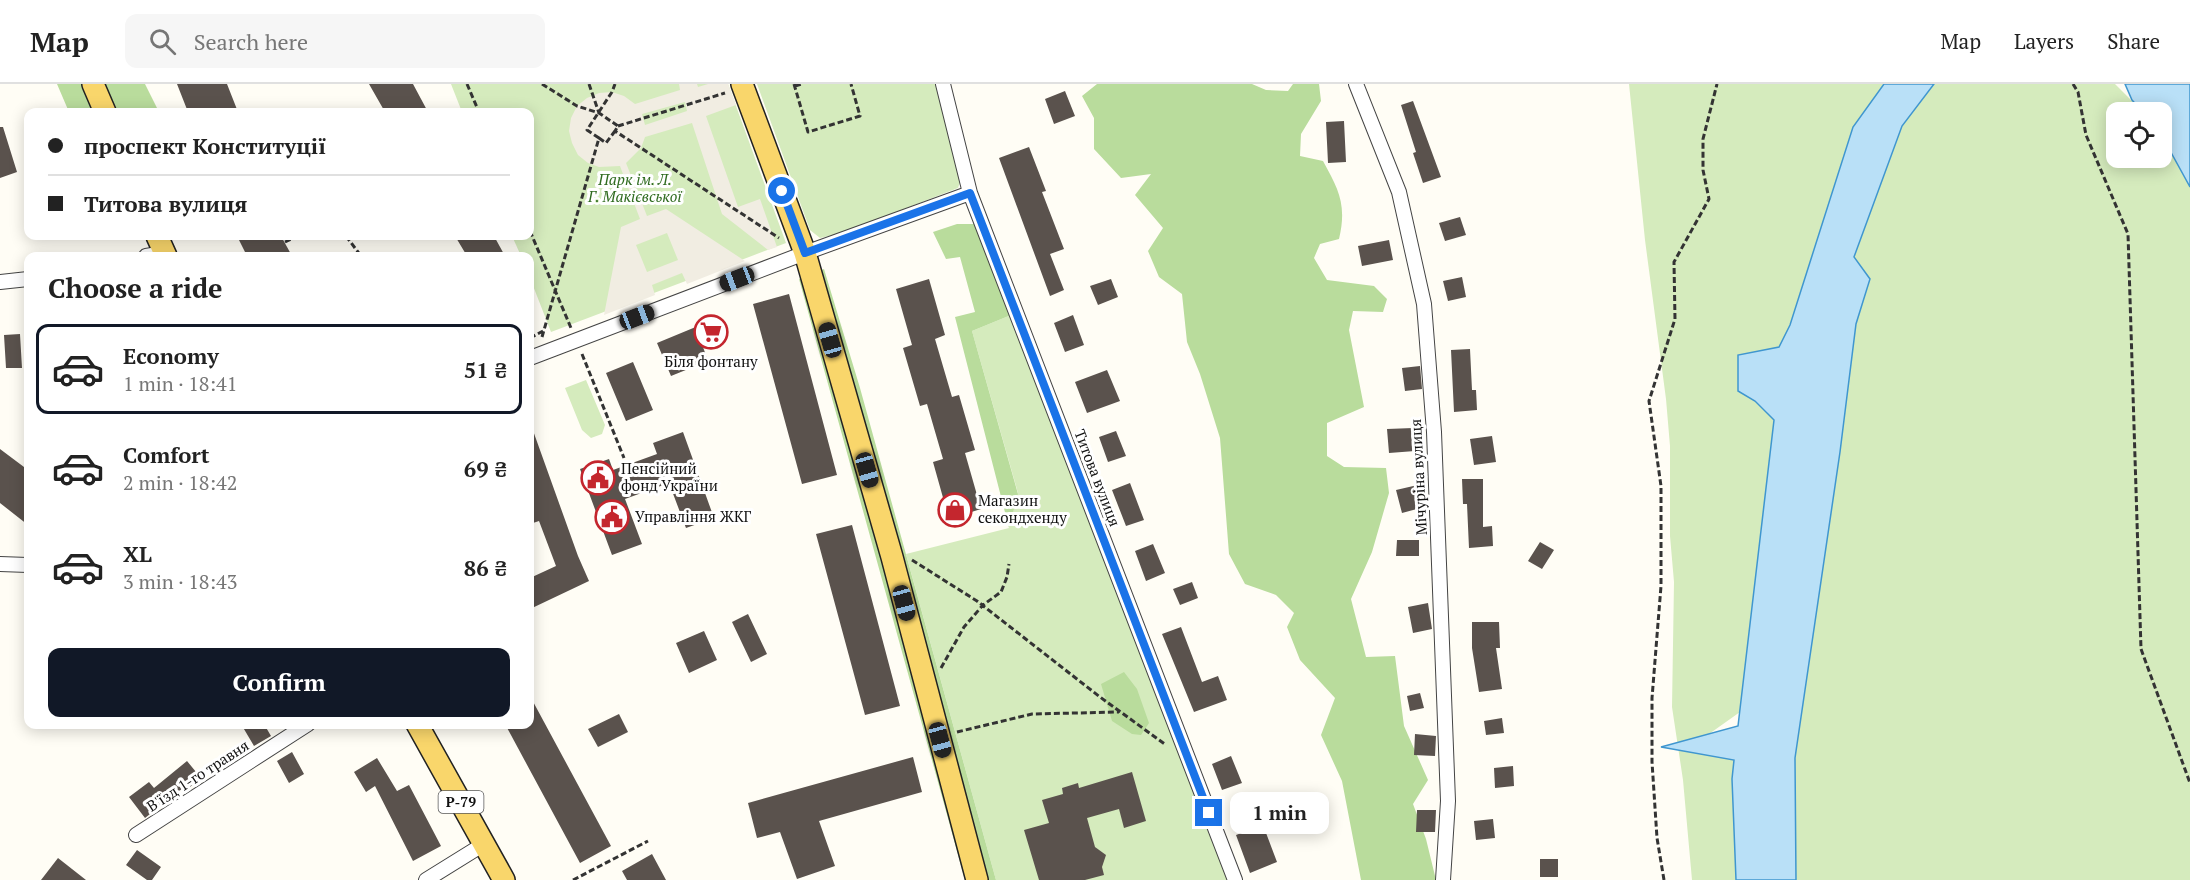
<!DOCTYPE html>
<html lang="en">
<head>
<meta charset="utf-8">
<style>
  :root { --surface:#fff; --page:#f6f6f6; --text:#222; --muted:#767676; --line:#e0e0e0; --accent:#111827 }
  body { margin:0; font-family:"PT Serif",serif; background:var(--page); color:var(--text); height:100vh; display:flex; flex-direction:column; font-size:22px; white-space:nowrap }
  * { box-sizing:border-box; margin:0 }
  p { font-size:20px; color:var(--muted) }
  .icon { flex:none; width:33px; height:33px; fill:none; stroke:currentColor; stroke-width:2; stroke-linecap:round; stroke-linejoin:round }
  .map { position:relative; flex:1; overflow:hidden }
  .drawer { position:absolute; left:24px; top:168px; width:510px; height:477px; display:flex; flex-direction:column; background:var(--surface); border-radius:12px; box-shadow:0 3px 15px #0003 }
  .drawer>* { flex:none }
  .banner { position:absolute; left:24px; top:24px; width:510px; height:132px; border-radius:12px; box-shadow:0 3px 15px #0003; display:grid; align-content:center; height:132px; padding:0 24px; background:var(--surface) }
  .controls { position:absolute; left:2106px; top:18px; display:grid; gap:12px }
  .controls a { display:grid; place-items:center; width:66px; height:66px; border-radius:12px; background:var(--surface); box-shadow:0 3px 15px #0003; font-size:30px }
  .end { position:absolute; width:27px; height:27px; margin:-14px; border:8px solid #1a73e8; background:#fff; box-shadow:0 0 0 3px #fff }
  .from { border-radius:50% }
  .bubble { position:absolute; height:42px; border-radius:12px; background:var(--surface); box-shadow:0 3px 15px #0003; font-size:20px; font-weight:700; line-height:42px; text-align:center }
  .car { position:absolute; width:18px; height:36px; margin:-18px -9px; border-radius:8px; box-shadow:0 0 4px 2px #0007; background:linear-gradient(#222 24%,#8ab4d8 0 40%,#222 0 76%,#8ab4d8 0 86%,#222 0) }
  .banner b { display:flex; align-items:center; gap:21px; height:57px; font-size:22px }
  .banner b+b { border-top:2px solid var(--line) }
  .banner i { width:15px; height:15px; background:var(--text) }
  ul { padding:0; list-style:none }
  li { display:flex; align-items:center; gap:18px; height:90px; margin:0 12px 9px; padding:0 12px; border:3px solid transparent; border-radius:12px }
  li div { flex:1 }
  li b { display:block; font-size:22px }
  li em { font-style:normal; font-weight:700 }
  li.current { border-color:var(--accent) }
  li>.icon { width:54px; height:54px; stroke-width:1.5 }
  h2 { padding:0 24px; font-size:27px; line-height:72px }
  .action { display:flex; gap:12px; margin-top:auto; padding:12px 24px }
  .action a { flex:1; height:69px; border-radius:12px; background:var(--accent); color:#fff; font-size:24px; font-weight:700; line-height:69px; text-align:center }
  header { display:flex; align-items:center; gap:36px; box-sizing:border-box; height:84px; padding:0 30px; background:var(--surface); border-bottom:2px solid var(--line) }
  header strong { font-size:28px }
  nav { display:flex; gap:33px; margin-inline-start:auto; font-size:21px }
  .search { width:420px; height:54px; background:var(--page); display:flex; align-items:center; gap:15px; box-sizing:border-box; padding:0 21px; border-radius:12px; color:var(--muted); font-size:22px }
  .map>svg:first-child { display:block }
</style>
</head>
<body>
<header>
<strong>Map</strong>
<div class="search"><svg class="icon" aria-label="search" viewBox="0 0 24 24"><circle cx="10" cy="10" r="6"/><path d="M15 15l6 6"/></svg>Search here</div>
<nav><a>Map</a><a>Layers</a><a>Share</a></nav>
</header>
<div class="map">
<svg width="2190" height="796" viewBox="0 0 2190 796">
  <rect width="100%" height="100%" fill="#fffdf5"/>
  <path fill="#d5ebbd" d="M451 0H728L786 159 551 248 530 194V172H521L512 152H530V28H462Z
    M757 0H943L964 86 958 104 842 149 820 154 810 146Z
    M1629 0H1884L1853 43 1790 241 1779 263 1738 272 1739 307 1755 317 1774 336 1740 628 1709 650 1701 663 1734 676 1737 796H1692L1683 696 1672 623 1674 498 1670 452V362L1666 315 1645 156Z
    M1934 0H2115L2143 28H2116V74H2162V52L2190 103V796H1796L1795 674 1840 368 1856 240 1870 195 1854 173 1902 42Z
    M1016 229 1235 796H996L906 470 1009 444 1018 409 972 247Z
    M586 296 605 341 602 350 591 354 582 346 565 304Z"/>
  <path fill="#b9dc9c" d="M57 0H145L159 28H69Z
    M1097 0H1252L1266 6 1288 7 1293 0H1319L1321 17 1301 50 1300 72 1323 77C1339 106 1347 121 1339 155L1320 160 1314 174 1327 196 1374 202 1387 215 1383 228 1353 227 1349 246 1364 323 1327 339V372L1344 383 1386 384 1389 409 1372 468 1351 515 1366 573 1395 572 1404 642 1428 696 1413 720 1426 755 1436 796H1361L1342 697 1321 651 1335 614 1300 576 1287 543 1294 529 1276 511 1245 500 1229 470 1220 354 1200 290 1187 258 1182 210 1159 193 1148 167 1163 144 1135 111 1151 90 1121 94 1094 65V34L1082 12Z
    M957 140H982L1016 229 972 247 1018 410 1009 444 955 233 975 228 960 173 946 175 933 148Z
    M824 185 860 304 996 796H965L799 195Z
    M1124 588 1137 605 1149 639 1141 651 1132 650 1112 637 1101 600Z"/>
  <path fill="#f1ede2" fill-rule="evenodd" d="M679 0H697L698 3 708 0H728L736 21 706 32 738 123 760 115 777 163 768 166 722 130 692 39 645 53 641 64 626 79 647 132 666 125 745 177 687 200 682 189 652 201 655 211 604 231 621 143 640 135 620 82 599 83 588 79 578 71 572 59 569 47 571 34 577 22 587 14 599 9 612 8 624 12 635 20 680 6ZM685 18 687 27 645 41 642 30ZM667 149 678 176 647 188 636 161Z"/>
  <path fill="#b9e0f7" stroke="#3f96cf" stroke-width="1.5" d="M1884 0H1934L1902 42 1854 173 1870 195 1856 240 1840 368 1795 674 1796 796H1736L1732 695 1734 676 1661 663 1738 642 1774 336 1755 317 1738 307V271L1779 263 1790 241 1853 43Z
    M2125 0H2190V103L2162 52V28H2143L2132 16Z"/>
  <path fill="#5a524d" d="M177 0H227L238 28H188Z
    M369 0H413L428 28H385Z
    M1065 7 1075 32 1054 40 1045 15Z
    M1413 17 1441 93 1423 99 1413 69 1416 68 1401 21Z
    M1344 37 1346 78 1328 79 1326 38Z
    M0 43H3L17 88 0 94Z
    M1029 63 1046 107 1042 108 1064 165 1050 170 1064 206 1050 212 999 74Z
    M1460 133 1466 151 1445 157 1439 139Z
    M237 152H281L292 172H247Z
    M455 152H494L505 172H467Z
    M1389 156 1393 176 1362 182 1358 162Z
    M1462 193 1466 213 1448 217 1443 197Z
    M929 195 945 251 935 255 952 313 959 311 975 366 965 369 981 425 949 435 933 378 943 375 927 320 920 322 903 264 912 261 896 205Z
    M1111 195 1118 213 1098 221 1090 202Z
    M789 210 837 391 802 400 753 220Z
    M1073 231 1084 261 1065 268 1054 239Z
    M715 235 723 256 703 263 708 277 671 292 657 259Z
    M20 250 22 284H6L4 251Z
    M1470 265 1472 306H1476L1477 326 1454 328 1451 266Z
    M633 278 653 326 626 337 606 289Z
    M1420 282 1422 305 1405 307 1402 284Z
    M1107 286 1120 317 1087 329 1075 298Z
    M530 341H531L578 472 589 497 530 525V494L556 482 539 437 530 440Z
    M1413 344 1415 367 1389 369 1387 345Z
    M1116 347 1126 372 1108 378 1099 353Z
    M683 348 714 434 686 444 669 399 625 415 642 460 612 471 580 385 609 375 613 386 657 370 653 359Z
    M1492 352 1496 378 1474 381 1470 355Z
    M0 365 28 386V441L0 419Z
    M1462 395H1483V443L1492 442 1493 462 1469 464 1467 420H1463Z
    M1130 399 1144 436 1126 442 1112 406Z
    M1422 400 1428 422 1402 429 1396 406Z
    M852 441 900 622 865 631 816 450Z
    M1397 456H1419V472H1396Z
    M1540 458 1554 466 1542 485 1528 477Z
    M1153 460 1165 489 1146 497 1135 467Z
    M1192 498 1198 514 1180 521 1173 505Z
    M1428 519 1432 545 1413 549 1408 523Z
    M748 530 767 570 751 578 732 538Z
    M1472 538H1499L1500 564H1496L1502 605 1479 608 1472 564Z
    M1181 543 1202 598 1218 592 1227 616 1194 628 1162 550Z
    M704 547 717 576 689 589 676 559Z
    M1420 609 1424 624 1410 627 1407 612Z
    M530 612 611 762 580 779 505 640H530Z
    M619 630 628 648 598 663 588 645Z
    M1502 634 1504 649 1486 651 1484 637Z
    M241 640H264L271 652 254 662Z
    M1415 650 1436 652 1435 672 1414 671Z
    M292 668 304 690 289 699 277 677Z
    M1231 672 1242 699 1222 706 1212 680Z
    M913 673 922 708 819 737 835 782 797 795 780 748 757 754 748 719Z
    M377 674 397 707 409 701 441 762 413 777 375 702 366 708 354 688Z
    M187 677 201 694 185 707 183 704 145 734 129 713 149 698 154 704Z
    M1513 682 1514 702 1495 704 1494 684Z
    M1132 688 1146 737 1124 744 1119 725 1087 734 1095 763 1106 771 1102 783 1104 791 1085 796H1039L1024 746 1049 739 1042 716 1063 710 1062 704 1078 699 1079 704Z
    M1417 726H1436L1435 748H1416Z
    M1493 735 1495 754 1476 756 1474 737Z
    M1263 741 1277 778 1250 789 1236 751Z
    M137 766 161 783 152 796H147L126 781Z
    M652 770 666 796H627L622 787Z
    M58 774 86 796H41Z
    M1540 775H1558V793H1540Z"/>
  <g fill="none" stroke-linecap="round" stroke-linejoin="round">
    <g stroke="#444" stroke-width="16">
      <path id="minor" d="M943 0 970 109 1235 796
        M1356 0 1399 108 1424 220 1434 348 1448 717 1443 796
        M146 172 164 169
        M0 198 28 195
        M530 274 805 169 970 109
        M0 480 28 481
        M136 751 308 640
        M426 796 484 760"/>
    </g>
    <g stroke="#222" stroke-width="24">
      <path id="primary" d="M93 0 105 28
        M742 0 805 169 892 473 977 796
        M157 152 166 172
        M417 640 504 796"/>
    </g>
    <path stroke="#333" stroke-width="3" stroke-dasharray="6 3" stroke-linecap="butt" d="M467 0 479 28
      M542 0 577 22 599 29 618 42 615 47 779 154
      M589 0 599 29
      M794 0 808 48 860 32 851 0
      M2073 0 2078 8 2086 51 2128 150 2141 565 2190 699
      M795 2 802 0
      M618 42 725 9
      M599 54 606 59 615 47
      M530 147 571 244
      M346 152 361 172
      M285 158 298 152
      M542 253 599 54 587 46 612 8 615 0
      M530 254 543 247
      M582 270 624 374
      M912 476 977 517 1100 613 1166 661
      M941 584 964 543 983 521 1001 508 1007 493 1009 480
      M957 648 1032 630 1119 628
      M573 796 648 757
      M1664 796 1657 754 1652 678V614L1661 502V402L1649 317 1675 235 1674 178 1709 115 1703 86V55L1717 0"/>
    <use href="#minor" stroke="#fff" stroke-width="14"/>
    <use href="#primary" stroke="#f9d66b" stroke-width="21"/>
  </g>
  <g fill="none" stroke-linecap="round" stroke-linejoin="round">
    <path stroke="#1a73e8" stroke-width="8" d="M782 107 805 169 970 109 1209 729"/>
  </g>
  <defs>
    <g id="supermarket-ring" transform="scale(1.725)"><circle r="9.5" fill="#fff" stroke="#c4262e" stroke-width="1.5"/><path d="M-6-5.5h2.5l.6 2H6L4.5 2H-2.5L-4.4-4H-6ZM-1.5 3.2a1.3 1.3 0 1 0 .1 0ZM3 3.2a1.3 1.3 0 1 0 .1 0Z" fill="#c4262e"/></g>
    <g id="civic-ring" transform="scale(1.725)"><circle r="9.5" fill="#fff" stroke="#c4262e" stroke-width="1.5"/><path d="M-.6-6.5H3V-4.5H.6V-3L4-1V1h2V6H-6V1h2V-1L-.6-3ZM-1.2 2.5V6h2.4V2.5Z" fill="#c4262e"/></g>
    <g id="shop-ring" transform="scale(1.725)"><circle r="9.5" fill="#fff" stroke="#c4262e" stroke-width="1.5"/><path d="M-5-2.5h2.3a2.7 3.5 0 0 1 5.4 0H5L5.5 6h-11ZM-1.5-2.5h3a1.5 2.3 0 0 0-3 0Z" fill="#c4262e"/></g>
  </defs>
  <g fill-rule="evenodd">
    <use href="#supermarket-ring" x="711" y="248"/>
    <use href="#civic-ring" x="598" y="394"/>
    <use href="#shop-ring" x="955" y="426"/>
    <use href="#civic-ring" x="612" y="433"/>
  </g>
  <g text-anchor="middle" stroke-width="6" stroke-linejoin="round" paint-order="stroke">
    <rect fill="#fff" stroke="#585858" stroke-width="1.5" x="438.5" y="707" width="45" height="22" rx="4.5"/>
    <g font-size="14" font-weight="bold" fill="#111">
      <text x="461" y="723">Р-79</text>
    </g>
    <g font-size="15" font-style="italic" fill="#2f6b1f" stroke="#fff">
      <text x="635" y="101">Парк ім. Л.<tspan x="635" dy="17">Г. Макієвської</tspan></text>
    </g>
    <g font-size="15" fill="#111" stroke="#fff" text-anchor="start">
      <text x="711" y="283" text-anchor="middle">Біля фонтану</text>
      <text x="621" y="390">Пенсійний<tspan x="621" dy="17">фонд України</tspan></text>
      <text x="978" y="422">Магазин<tspan x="978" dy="17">секондхенду</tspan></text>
      <text x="635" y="438">Управління ЖКГ</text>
    </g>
    <g font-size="15" fill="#111" stroke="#fff">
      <text transform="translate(1419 393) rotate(-93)" y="5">Мічуріна вулиця</text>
      <text transform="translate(1097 394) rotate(69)" y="5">Титова вулиця</text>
      <text transform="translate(198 692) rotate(-33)" y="5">В'їзд 1-го травня</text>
    </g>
  </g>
</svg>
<div class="controls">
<a><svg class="icon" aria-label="locate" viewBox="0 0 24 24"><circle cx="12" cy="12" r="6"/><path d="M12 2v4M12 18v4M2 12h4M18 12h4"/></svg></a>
</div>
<i class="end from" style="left:782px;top:107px"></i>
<i class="end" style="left:1209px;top:729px"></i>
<div class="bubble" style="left:1230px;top:708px;width:99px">1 min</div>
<i class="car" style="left:737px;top:195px;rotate:249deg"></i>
<i class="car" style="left:637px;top:233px;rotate:69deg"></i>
<i class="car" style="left:830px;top:256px;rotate:344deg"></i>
<i class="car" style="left:867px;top:386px;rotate:164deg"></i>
<i class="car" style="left:904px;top:519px;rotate:165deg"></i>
<i class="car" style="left:940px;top:656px;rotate:165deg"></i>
<div class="banner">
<b><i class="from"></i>проспект Конституції</b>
<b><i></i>Титова вулиця</b>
</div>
<section class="drawer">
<h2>Choose a ride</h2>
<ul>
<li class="current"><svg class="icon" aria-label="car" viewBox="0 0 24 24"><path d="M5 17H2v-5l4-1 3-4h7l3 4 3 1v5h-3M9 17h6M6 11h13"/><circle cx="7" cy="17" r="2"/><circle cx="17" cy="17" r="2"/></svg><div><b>Economy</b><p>1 min · 18:41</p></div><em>51 ₴</em></li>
<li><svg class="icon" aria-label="car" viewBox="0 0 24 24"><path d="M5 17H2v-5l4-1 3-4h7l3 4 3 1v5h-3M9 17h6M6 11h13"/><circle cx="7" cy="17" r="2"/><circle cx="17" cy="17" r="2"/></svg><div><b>Comfort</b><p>2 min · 18:42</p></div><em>69 ₴</em></li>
<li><svg class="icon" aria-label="car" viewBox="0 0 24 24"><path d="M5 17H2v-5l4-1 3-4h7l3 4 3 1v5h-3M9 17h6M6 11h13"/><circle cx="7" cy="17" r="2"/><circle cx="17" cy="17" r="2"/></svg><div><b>XL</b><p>3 min · 18:43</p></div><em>86 ₴</em></li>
</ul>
<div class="action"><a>Confirm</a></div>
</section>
</div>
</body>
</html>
